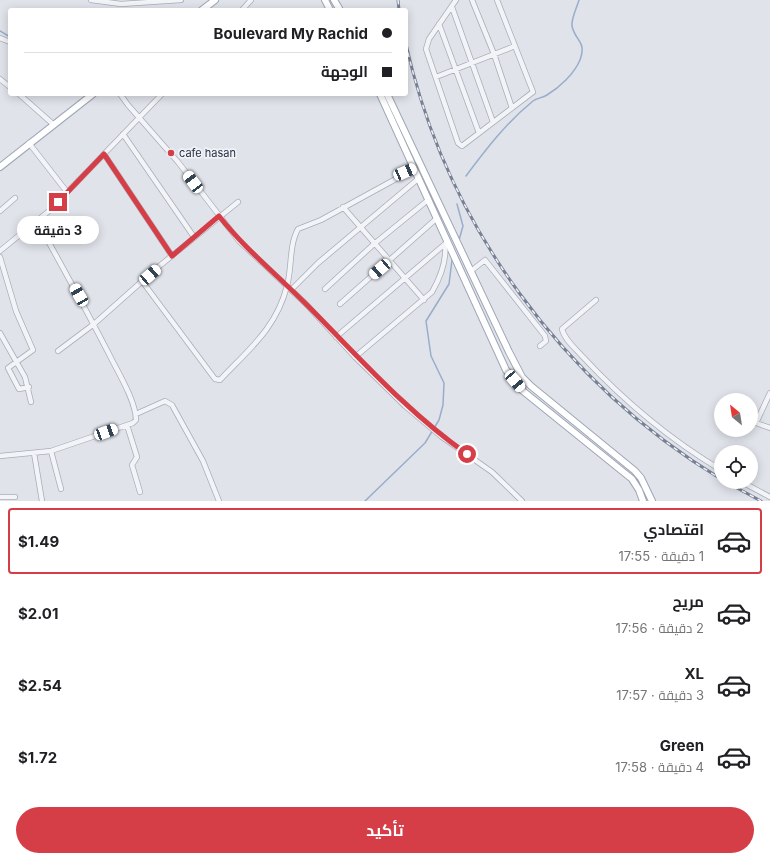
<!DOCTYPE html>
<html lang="ar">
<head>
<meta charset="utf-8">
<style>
  :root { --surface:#fff; --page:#f2f2f2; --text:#202124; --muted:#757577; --line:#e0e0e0; --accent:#d53e47 }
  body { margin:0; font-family:Inter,Cairo,sans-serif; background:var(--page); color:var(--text); direction:rtl; height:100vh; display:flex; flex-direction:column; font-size:15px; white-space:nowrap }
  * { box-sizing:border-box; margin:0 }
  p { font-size:13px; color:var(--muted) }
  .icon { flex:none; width:22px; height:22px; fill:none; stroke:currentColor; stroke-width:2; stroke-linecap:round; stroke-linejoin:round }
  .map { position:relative; height:501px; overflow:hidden; direction:ltr }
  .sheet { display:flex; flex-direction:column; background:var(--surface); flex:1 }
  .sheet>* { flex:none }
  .top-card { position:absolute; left:8px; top:8px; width:400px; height:88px; border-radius:4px; box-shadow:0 2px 10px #0003; direction:rtl; display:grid; align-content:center; height:88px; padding:0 16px; background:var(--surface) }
  .needle { width:26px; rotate:330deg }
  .buttons { position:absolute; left:714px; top:393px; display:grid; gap:8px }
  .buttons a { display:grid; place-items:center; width:44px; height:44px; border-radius:50%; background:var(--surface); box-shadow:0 2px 10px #0003; font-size:20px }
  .end { position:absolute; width:18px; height:18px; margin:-9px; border:5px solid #d53e47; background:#fff; box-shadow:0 0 0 2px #fff }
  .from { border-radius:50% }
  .bubble { position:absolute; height:28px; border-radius:14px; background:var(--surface); box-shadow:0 2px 10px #0003; font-size:13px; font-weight:700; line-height:28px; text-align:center; direction:rtl }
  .car { position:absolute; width:12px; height:24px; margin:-12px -6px; border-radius:5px; box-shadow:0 0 3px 1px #0007; background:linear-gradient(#fff 24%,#345 0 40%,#fff 0 76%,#345 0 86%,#fff 0) }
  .top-card b { display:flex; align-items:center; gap:14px; height:38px; font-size:15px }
  .top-card b+b { border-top:1px solid var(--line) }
  .top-card i { width:10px; height:10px; background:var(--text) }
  ul { padding:7px 0 0; list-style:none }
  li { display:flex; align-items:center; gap:12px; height:66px; margin:0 8px 6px; padding:0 8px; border:2px solid transparent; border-radius:4px }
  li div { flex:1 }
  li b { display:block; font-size:15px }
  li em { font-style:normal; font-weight:700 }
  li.on { border-color:var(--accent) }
  li>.icon { width:36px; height:36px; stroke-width:1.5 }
  .action { display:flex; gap:8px; margin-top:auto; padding:8px 16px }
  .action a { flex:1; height:46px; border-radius:24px; background:var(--accent); color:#fff; font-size:16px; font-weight:700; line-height:46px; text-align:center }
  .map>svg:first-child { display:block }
</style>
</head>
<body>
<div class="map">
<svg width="770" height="501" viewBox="0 0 770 501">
  <rect width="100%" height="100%" fill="#e0e3ea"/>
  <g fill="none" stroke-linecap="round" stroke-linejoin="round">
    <path stroke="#99adcb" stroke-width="1.5" d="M0 31 10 37
      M466 176C486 149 507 122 533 101 537 98 542 98 547 95 560 87 574 74 580 60 587 41 575 41 572 26 571 19 577 7 579 0
      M457 204 463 226 459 240
      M365 501 425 443 439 420 443 405 444 383 431 356 426 321 449 284 452 260"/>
    <g stroke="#a8adb8" stroke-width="6">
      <path id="minor" d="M91 0 121 4 181 0
        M456 0 429 39 426 49 458 143 462 146 533 92 497 0
        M472 0 494 54 512 108
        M452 7 493 122
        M242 10 251 0
        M439 24 479 133
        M0 38 10 42
        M436 77 515 46
        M0 79 10 87
        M19 94 54 125
        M120 94 128 105 178 162 239 241 306 304 355 357 405 406 442 437 492 472 522 501
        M123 134 194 237
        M29 143 67 192
        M104 154 172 256
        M343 207 424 300
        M0 211 15 198
        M0 251 49 211 162 94
        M0 257 16 311 33 350 8 368 19 389 29 387
        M471 271 485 260 545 336 546 341 540 346
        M142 281 215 379 220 380C248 350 276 329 287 286 292 268 289 245 298 229L321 220 414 169
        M325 289 374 244 428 200
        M291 290 318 263 418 179
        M596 300 562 329C564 339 575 348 582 356 623 400 669 439 721 470
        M340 304 436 219
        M0 333 25 377 31 402
        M336 337 445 244
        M58 351 94 324 157 268 238 202
        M355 357 432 292C440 278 447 261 445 244
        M770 393 756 423 770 428
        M136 414 165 401 172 405 203 461 219 501
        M127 425 137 457 132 465 140 492
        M51 451 61 489
        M34 453 42 501
        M0 456 51 451 133 423 136 420C136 402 119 374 111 358 87 311 62 266 37 221
        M742 482 770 497
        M0 497H15"/>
    </g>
    <g stroke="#9ea6b6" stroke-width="8">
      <path id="major" d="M325 0 330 10
        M334 0 340 10
        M202 10 215 0
        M380 94 506 370 523 391 632 479 639 490 643 501
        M387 94 509 352 522 377 531 386 635 471 641 478 652 501
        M0 167 93 94"/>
    </g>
    <use href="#minor" stroke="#f3f4f8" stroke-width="4.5"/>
    <use href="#major" stroke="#fff" stroke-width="6"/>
    <g stroke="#788094" stroke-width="3">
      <path id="rail" d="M398 0 399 10
        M406 44C446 224 563 383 721 479
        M726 482 761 501"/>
    </g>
    <use href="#rail" stroke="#eff2f7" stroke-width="1.5" stroke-dasharray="4.5" stroke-linecap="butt"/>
  </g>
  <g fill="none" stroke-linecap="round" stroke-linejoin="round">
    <path stroke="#d53e47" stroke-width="5" d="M58 202 104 154 172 256 219 216C245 249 277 275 307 305 359 357 406 411 467 454"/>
  </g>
  <circle fill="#d53e47" stroke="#eff2f7" stroke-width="1.5" cx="171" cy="153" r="4"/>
  <g text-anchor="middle" stroke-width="3.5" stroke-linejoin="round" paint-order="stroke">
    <g font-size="11" fill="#272f42" stroke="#eff2f7" text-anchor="start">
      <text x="179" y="157">cafe hasan</text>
    </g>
  </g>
</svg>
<div class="buttons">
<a><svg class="needle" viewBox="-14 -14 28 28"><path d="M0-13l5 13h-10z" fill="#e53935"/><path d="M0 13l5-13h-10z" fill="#757577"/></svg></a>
<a><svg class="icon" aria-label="locate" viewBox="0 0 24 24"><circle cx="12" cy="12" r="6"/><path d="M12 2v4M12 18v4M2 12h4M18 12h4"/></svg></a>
</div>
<i class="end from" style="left:467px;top:454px"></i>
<i class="end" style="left:58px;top:202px"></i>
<div class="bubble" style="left:17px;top:216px;width:82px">3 دقيقة</div>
<i class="car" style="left:405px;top:172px;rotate:67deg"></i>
<i class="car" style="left:193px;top:182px;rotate:323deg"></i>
<i class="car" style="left:380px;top:269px;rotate:229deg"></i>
<i class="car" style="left:150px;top:275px;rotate:49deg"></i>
<i class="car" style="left:79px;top:295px;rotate:330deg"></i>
<i class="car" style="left:515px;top:381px;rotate:140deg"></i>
<i class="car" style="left:106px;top:432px;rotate:70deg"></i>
<div class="top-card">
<b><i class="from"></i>Boulevard My Rachid</b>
<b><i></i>الوجهة</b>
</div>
</div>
<section class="sheet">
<ul>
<li class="on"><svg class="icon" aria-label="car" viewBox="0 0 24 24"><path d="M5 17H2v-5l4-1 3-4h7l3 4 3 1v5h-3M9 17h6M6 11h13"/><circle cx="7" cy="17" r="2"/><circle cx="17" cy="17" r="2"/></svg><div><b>اقتصادي</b><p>1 دقيقة · 17:55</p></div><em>$1.49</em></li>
<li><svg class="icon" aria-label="car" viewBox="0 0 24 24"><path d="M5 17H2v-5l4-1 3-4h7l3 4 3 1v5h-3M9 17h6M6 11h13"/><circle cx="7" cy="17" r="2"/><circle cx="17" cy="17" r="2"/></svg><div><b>مريح</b><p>2 دقيقة · 17:56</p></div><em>$2.01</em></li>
<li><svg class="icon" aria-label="car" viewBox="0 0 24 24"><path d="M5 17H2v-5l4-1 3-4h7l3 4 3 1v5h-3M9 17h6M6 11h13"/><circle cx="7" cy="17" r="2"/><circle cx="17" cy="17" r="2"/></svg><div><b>XL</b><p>3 دقيقة · 17:57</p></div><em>$2.54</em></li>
<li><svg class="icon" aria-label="car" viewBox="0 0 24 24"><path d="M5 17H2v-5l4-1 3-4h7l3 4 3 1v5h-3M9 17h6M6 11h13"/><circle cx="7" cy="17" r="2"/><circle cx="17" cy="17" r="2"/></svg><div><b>Green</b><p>4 دقيقة · 17:58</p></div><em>$1.72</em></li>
</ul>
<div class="action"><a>تأكيد</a></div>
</section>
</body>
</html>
